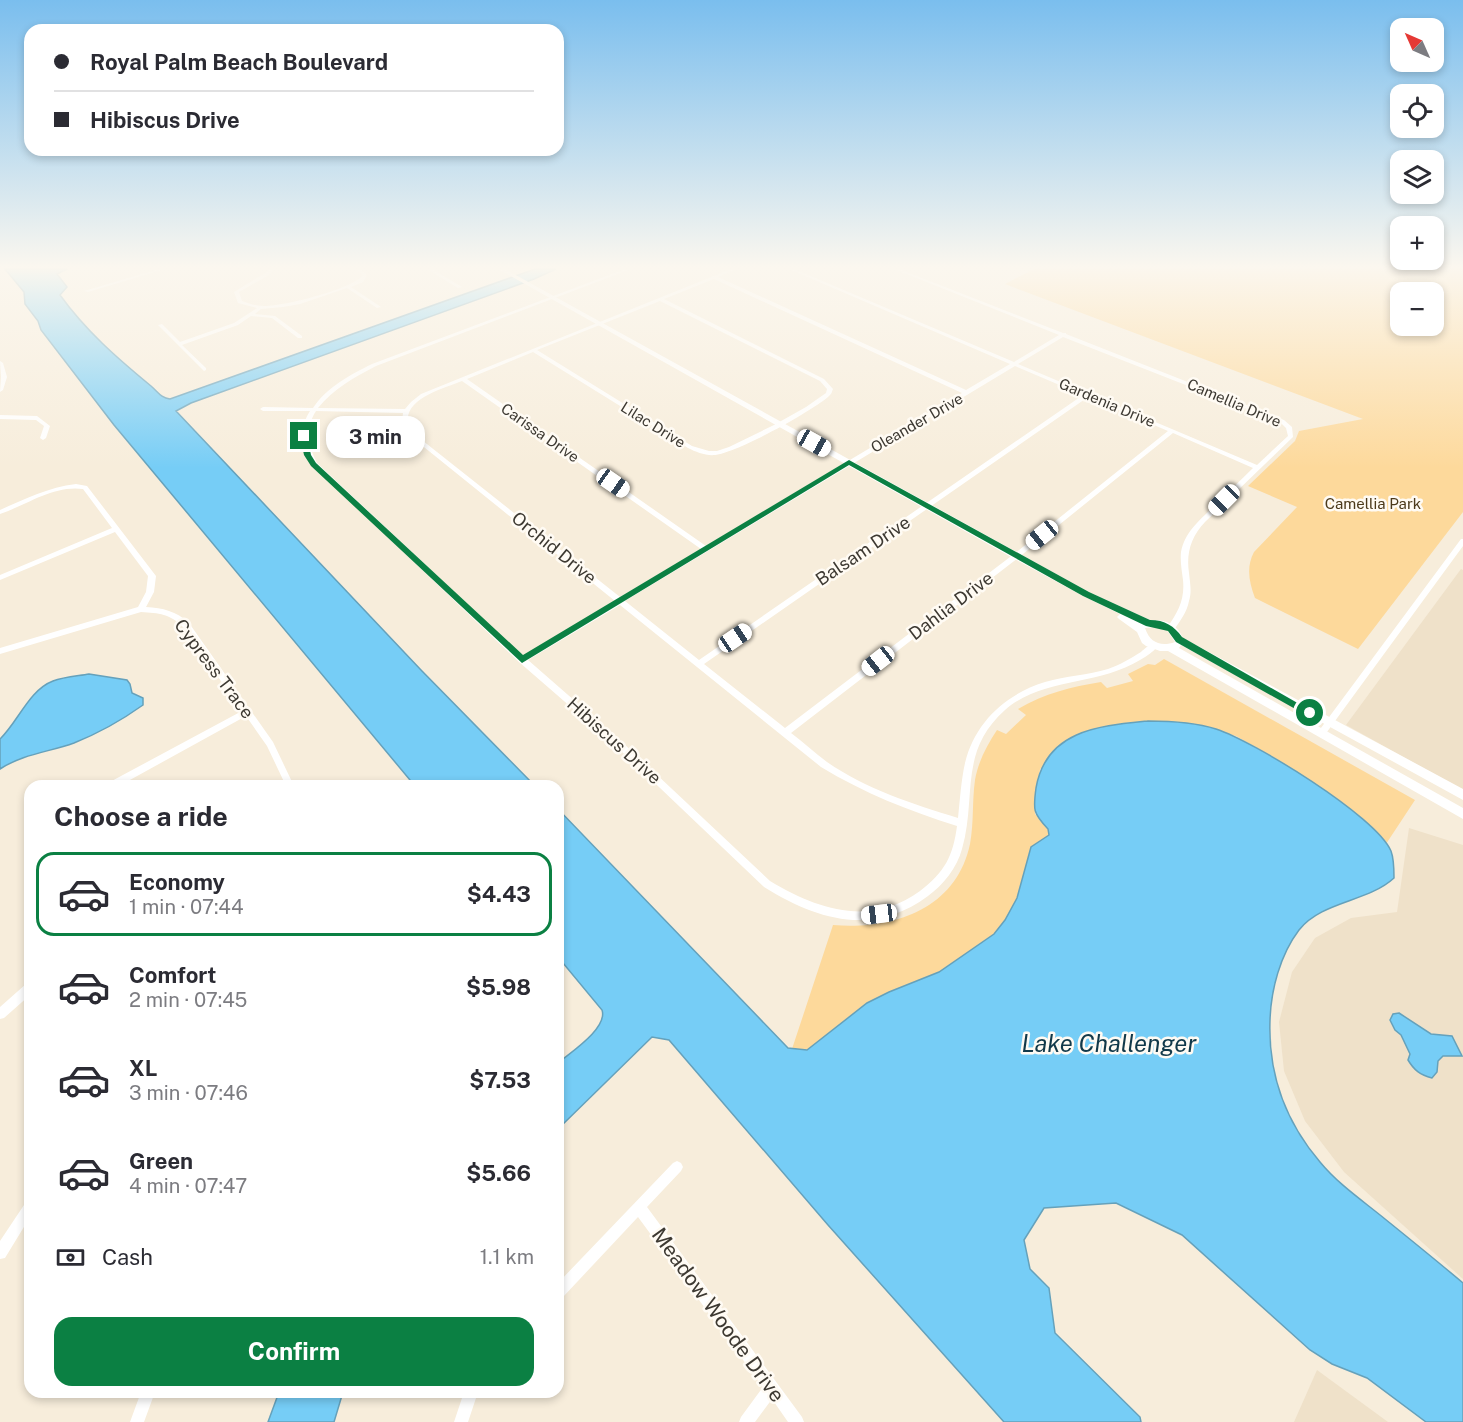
<!DOCTYPE html>
<html lang="en">
<head>
<meta charset="utf-8">
<style>
  :root { --surface:#fff; --page:#f7f7f7; --text:#2b2b33; --muted:#7c7c81; --line:#e1e1e2; --accent:#0b8043 }
  body { margin:0; font-family:"Public Sans",sans-serif; background:var(--page); color:var(--text); height:100vh; display:flex; flex-direction:column; font-size:22px; white-space:nowrap }
  * { box-sizing:border-box; margin:0 }
  p { font-size:20px; color:var(--muted) }
  .icon { flex:none; width:33px; height:33px; fill:none; stroke:currentColor; stroke-width:2; stroke-linecap:round; stroke-linejoin:round }
  .map { position:relative; flex:1; overflow:hidden }
  .details { position:absolute; left:24px; top:780px; width:540px; height:618px; display:flex; flex-direction:column; background:var(--surface); border-radius:18px; box-shadow:0 3px 9px #0003 }
  .details>* { flex:none }
  .hud { position:absolute; left:24px; top:24px; width:540px; height:132px; border-radius:18px; box-shadow:0 3px 9px #0003; display:grid; align-content:center; height:132px; padding:0 30px; background:var(--surface) }
  .needle { width:39px; rotate:315deg }
  .tools { position:absolute; left:1390px; top:18px; display:grid; gap:12px }
  .tools a { display:grid; place-items:center; width:54px; height:54px; border-radius:12px; background:var(--surface); box-shadow:0 3px 9px #0003; font-size:30px }
  .end { position:absolute; width:27px; height:27px; margin:-14px; border:8px solid #0b8043; background:#fff; box-shadow:0 0 0 3px #fff }
  .from { border-radius:50% }
  .bubble { position:absolute; height:42px; border-radius:18px; background:var(--surface); box-shadow:0 3px 9px #0003; font-size:20px; font-weight:700; line-height:42px; text-align:center }
  .car { position:absolute; width:18px; height:36px; margin:-18px -9px; border-radius:8px; box-shadow:0 0 4px 2px #0007; background:linear-gradient(#fff 24%,#345 0 40%,#fff 0 76%,#345 0 86%,#fff 0) }
  .hud b { display:flex; align-items:center; gap:21px; height:57px; font-size:22px }
  .hud b+b { border-top:2px solid var(--line) }
  .hud i { width:15px; height:15px; background:var(--text) }
  ul { padding:0; list-style:none }
  li { display:flex; align-items:center; gap:18px; height:84px; margin:0 12px 9px; padding:0 18px; border:3px solid transparent; border-radius:18px }
  li div { flex:1 }
  li b { display:block; font-size:22px }
  li em { font-style:normal; font-weight:700 }
  li.current { border-color:var(--accent) }
  li>.icon { width:54px; height:54px; stroke-width:1.5 }
  h2 { padding:0 30px; font-size:27px; line-height:72px }
  .pay { display:flex; align-items:center; gap:15px; height:66px; padding:0 30px; font-size:22px }
  .pay p { margin-inline-start:auto }
  .button { display:flex; gap:12px; margin-top:auto; padding:12px 30px }
  .button a { flex:1; height:69px; border-radius:18px; background:var(--accent); color:#fff; font-size:24px; font-weight:700; line-height:69px; text-align:center }
  .map>svg:first-child { display:block }
</style>
</head>
<body>
<div class="map">
<svg width="1463" height="1422" viewBox="0 0 1463 1422">
  <rect width="100%" height="100%" fill="#f7eddb"/>
  <path fill="#efe1c9" d="M1461 569 1463 570V790L1346 725Z
    M1409 828 1463 845V1279L1344 1172 1305 1121 1284 1071 1279 1022 1292 972 1315 938 1351 918 1397 912Z
    M1317 1370 1388 1422H1294Z"/>
  <path fill="#fdd99b" fill-rule="evenodd" d="M1034 269H1463V512L1358 649 1255 598C1249 582 1246 567 1254 552L1297 507 1248 486 1295 441 1299 431 1363 419 1005 284ZM1401 292H1434V326H1401Z
    M1164 659 1415 800 1386 844 1379 834 1280 761 1236 736 1195 724 1148 721 1125 723 1040 769 1035 814 1049 829V836L1031 847 1017 898 1005 920 994 934 939 972 889 992 867 1003 808 1050 792 1049 833 925C892 930 956 910 970 844 974 823 972 801 975 780 978 762 987 745 997 730L1006 734 1026 715 1018 709C1045 693 1071 687 1101 682L1107 688 1133 681 1128 674 1148 664 1155 665Z"/>
  <path fill="#76cdf6" stroke="#65a1bb" stroke-width="1.5" d="M5 269H67L57 274 67 287 60 295C86 331 117 358 151 386 158 392 161 398 170 399L535 269H556L534 279 191 403 176 411 421 670 535 786H415L114 425 41 330 38 321 25 304 24 292Z
    M89 674 127 680 130 684 132 693 143 698V705C122 720 99 733 74 743 49 752 23 754 0 769V739C18 722 29 690 53 681 64 677 78 676 89 674Z
    M1148 721C1171 721 1194 722 1216 729 1253 741 1376 816 1391 851 1394 859 1394 869 1394 878 1368 902 1322 901 1299 930 1280 955 1271 990 1270 1020 1268 1074 1285 1121 1320 1162 1338 1184 1363 1201 1385 1219 1411 1240 1437 1261 1463 1283V1422H1426L1367 1378 1332 1364 1310 1350 1182 1235 1116 1203 1044 1208 1024 1240 1030 1269 1049 1288 1055 1333 1140 1417 1141 1422H1004L828 1225 669 1040 652 1037 558 1129V1063C571 1052 608 1028 602 1010L558 957V809L788 1048 807 1050 867 1003 889 992 939 972 994 934 1005 920 1017 898 1031 847 1049 835 1048 829C1033 813 1033 810 1036 788 1046 730 1099 726 1148 721Z
    M1399 1013 1431 1034 1452 1036 1462 1056H1443L1438 1061 1437 1072 1432 1078C1420 1075 1414 1070 1408 1060L1410 1054 1401 1035 1395 1030 1390 1020 1393 1014Z
    M279 1392H343L334 1422H268Z"/>
  <g fill="none" stroke-linecap="round" stroke-linejoin="round">
    <path fill="#fff" fill-rule="evenodd" d="M159 269H165L88 292 84 291Z
      M269 269H273L269 275 239 292 242 301C250 304 257 306 265 306 284 306 353 289 363 275L356 269H360L367 275 363 282 351 287 381 307 377 308 347 288 300 304 283 307 261 309 255 314 275 316 302 336V338H298L272 318 251 316 238 325 182 345 206 368V370L204 371 158 325 162 324 180 342 234 323 257 308 238 303 234 292 265 273Z
      M427 269H432L462 287 458 288Z
      M625 269H631L376 366C355 377 333 389 318 408L405 409 411 402 421 394 731 269H736L718 277 966 390 1010 364 789 269H794L1014 362 1059 335 894 269H899L1063 333H1066V334L1284 420 1292 427 1293 437 1205 522C1191 537 1186 553 1189 573 1190 583 1192 592 1189 601 1187 612 1180 621 1174 630H1168L1167 628C1178 612 1185 600 1183 580 1182 571 1180 562 1181 552 1185 532 1199 521 1213 507 1226 494 1240 481 1253 468L1173 433 1018 558 791 733C803 742 815 753 827 762 866 789 913 804 958 818 960 800 961 781 965 763 975 722 1006 694 1045 682 1066 676 1088 675 1108 669 1120 665 1131 658 1141 652 1144 649 1149 645 1152 644 1154 643 1155 644 1157 644L1158 646C1153 652 1147 656 1140 660 1098 686 1043 677 1005 710 958 752 977 797 962 849 957 868 943 885 928 896 873 937 817 920 764 887L617 747 519 662 312 465C302 447 298 430 310 411H263L260 409 263 407 313 408C327 387 350 375 372 364ZM714 279 962 393 706 546 467 379 533 352 688 448C696 452 706 456 715 455 737 453 810 412 828 397 832 393 831 394 833 389L824 379 664 299ZM660 301 820 381 827 389 826 393 806 407 774 425 729 447 717 451H709L692 446 537 350ZM1063 337 1280 422 1286 428 1288 436 1257 465 1018 364ZM1015 366 1083 395 699 660 625 601ZM462 381 701 549 620 597 413 433C392 402 442 389 462 381ZM1088 397 1168 431 1014 554 785 728 704 664ZM316 411 403 413 402 422 409 435 615 601 523 656 317 463C308 445 304 430 316 411ZM620 605 821 767C864 793 909 811 957 826 953 856 945 872 920 891 871 927 818 910 770 881L623 743 528 660Z
      M0 361 3 363 7 377 3 390 0 392 1 377Z
      M0 415 37 416 50 426 46 438 43 440 40 438 44 426 36 420 0 419Z
      M76 484 87 486 156 576 154 592 146 607C163 608 176 611 189 623L273 742 294 786H286L267 746 246 716 119 786H107L108 783 242 711 183 627C170 614 159 613 141 612L0 654V648L138 607 146 592 148 576 115 532 0 580V575L112 528 83 489C53 485 27 505 0 514V510C25 499 49 487 76 484Z
      M1461 539H1463V546L1324 736H1318L1317 734 1318 732Z
      M30 983V995L4 1018 0 1019V1007L26 984Z
      M677 1161 681 1163 683 1167 681 1171 647 1207 802 1417 804 1422H788L772 1399 755 1422H739L741 1417 763 1387 638 1217 563 1297 558 1299V1283L673 1163Z
      M30 1200V1217L5 1258 0 1259V1241L26 1202Z
      M141 1392H155L144 1422H130Z
      M464 1392H478L468 1422H454Z"/>
    <path fill="#fff" fill-rule="evenodd" d="M498 269H505L1089 592 1150 620C1165 619 1177 624 1183 638L1463 789V800L1181 645 1179 648 1463 808V819L1168 651H1160L1146 646 1142 643 1137 632 1119 619 1117 617 1120 614 1083 596 1013 558ZM1155 627 1167 630 1175 642C1161 647 1150 643 1145 628Z"/>
  </g>
  <linearGradient id="sky" x2="0" y2="1"><stop stop-color="#7abeee"/><stop offset="0.57" stop-color="#fbf7ef"/><stop offset="1" stop-color="#fbf7ef" stop-opacity="0"/></linearGradient>
  <rect width="1463" height="468" fill="url(#sky)"/>
  <path fill="#0b8043" d="M304 434 307 436 311 455 316 463 523 655 849 460 1089 592 1150 620C1165 620 1174 626 1182 637L1315 713 1310 717 1306 715 1176 642 1168 631 1146 626 1083 596 849 465 522 663 311 466 304 455 300 436Z"/>
  <g text-anchor="middle" stroke-width="5" stroke-linejoin="round" paint-order="stroke">
    <g font-size="15" fill="#3d3932" stroke="#fffbf4">
      <text transform="translate(1107 403) rotate(23)" y="5">Gardenia Drive</text>
      <text transform="translate(1234 403) rotate(23)" y="5">Camellia Drive</text>
      <text transform="translate(917 423) rotate(-30)" y="5">Oleander Drive</text>
      <text transform="translate(653 425) rotate(32)" y="5">Lilac Drive</text>
      <text transform="translate(540 433) rotate(35)" y="5">Carissa Drive</text>
    </g>
    <g font-size="15" fill="#4c3a1b" stroke="#fffbf4">
      <text x="1373" y="509">Camellia Park</text>
    </g>
    <g font-size="18" fill="#3d3932" stroke="#fffbf4">
      <text transform="translate(554 548) rotate(39)" y="6">Orchid Drive</text>
      <text transform="translate(863 551) rotate(-34)" y="6">Balsam Drive</text>
      <text transform="translate(951 606) rotate(-37)" y="6">Dahlia Drive</text>
      <text transform="translate(214 669) rotate(53)" y="6">Cypress Trace</text>
      <text transform="translate(614 741) rotate(42)" y="6">Hibiscus Drive</text>
    </g>
    <g font-size="21" fill="#3d3932" stroke="#fffbf4">
      <text transform="translate(718 1315) rotate(54)" y="7">Meadow Woode Drive</text>
    </g>
    <g font-size="24" font-style="italic" fill="#11394a" stroke="#fffbf4">
      <text x="1109" y="1052">Lake Challenger</text>
    </g>
  </g>
</svg>
<div class="tools">
<a><svg class="needle" viewBox="-14 -14 28 28"><path d="M0-13l5 13h-10z" fill="#e53935"/><path d="M0 13l5-13h-10z" fill="#7c7c81"/></svg></a>
<a><svg class="icon" aria-label="locate" viewBox="0 0 24 24"><circle cx="12" cy="12" r="6"/><path d="M12 2v4M12 18v4M2 12h4M18 12h4"/></svg></a>
<a><svg class="icon" aria-label="layers" viewBox="0 0 24 24"><path d="M12 4l9 5-9 5-9-5zM3 14l9 5 9-5"/></svg></a>
<a>+</a>
<a>−</a>
</div>
<i class="end from" style="left:1310px;top:713px"></i>
<i class="end" style="left:304px;top:436px"></i>
<div class="bubble" style="left:326px;top:416px;width:99px">3 min</div>
<i class="car" style="left:814px;top:443px;rotate:119deg"></i>
<i class="car" style="left:613px;top:483px;rotate:125deg"></i>
<i class="car" style="left:1224px;top:500px;rotate:225deg"></i>
<i class="car" style="left:1042px;top:535px;rotate:231deg"></i>
<i class="car" style="left:735px;top:638px;rotate:56deg"></i>
<i class="car" style="left:878px;top:661px;rotate:232deg"></i>
<i class="car" style="left:879px;top:914px;rotate:263deg"></i>
<div class="hud">
<b><i class="from"></i>Royal Palm Beach Boulevard</b>
<b><i></i>Hibiscus Drive</b>
</div>
<section class="details">
<h2>Choose a ride</h2>
<ul>
<li class="current"><svg class="icon" aria-label="car" viewBox="0 0 24 24"><path d="M5 17H2v-5l4-1 3-4h7l3 4 3 1v5h-3M9 17h6M6 11h13"/><circle cx="7" cy="17" r="2"/><circle cx="17" cy="17" r="2"/></svg><div><b>Economy</b><p>1 min · 07:44</p></div><em>$4.43</em></li>
<li><svg class="icon" aria-label="car" viewBox="0 0 24 24"><path d="M5 17H2v-5l4-1 3-4h7l3 4 3 1v5h-3M9 17h6M6 11h13"/><circle cx="7" cy="17" r="2"/><circle cx="17" cy="17" r="2"/></svg><div><b>Comfort</b><p>2 min · 07:45</p></div><em>$5.98</em></li>
<li><svg class="icon" aria-label="car" viewBox="0 0 24 24"><path d="M5 17H2v-5l4-1 3-4h7l3 4 3 1v5h-3M9 17h6M6 11h13"/><circle cx="7" cy="17" r="2"/><circle cx="17" cy="17" r="2"/></svg><div><b>XL</b><p>3 min · 07:46</p></div><em>$7.53</em></li>
<li><svg class="icon" aria-label="car" viewBox="0 0 24 24"><path d="M5 17H2v-5l4-1 3-4h7l3 4 3 1v5h-3M9 17h6M6 11h13"/><circle cx="7" cy="17" r="2"/><circle cx="17" cy="17" r="2"/></svg><div><b>Green</b><p>4 min · 07:47</p></div><em>$5.66</em></li>
</ul>
<div class="pay"><svg class="icon" aria-label="cash" viewBox="0 0 24 24"><path d="M3 7h18v10H3z"/><circle cx="12" cy="12" r="2"/></svg>Cash<p>1.1 km</p></div>
<div class="button"><a>Confirm</a></div>
</section>
</div>
</body>
</html>
